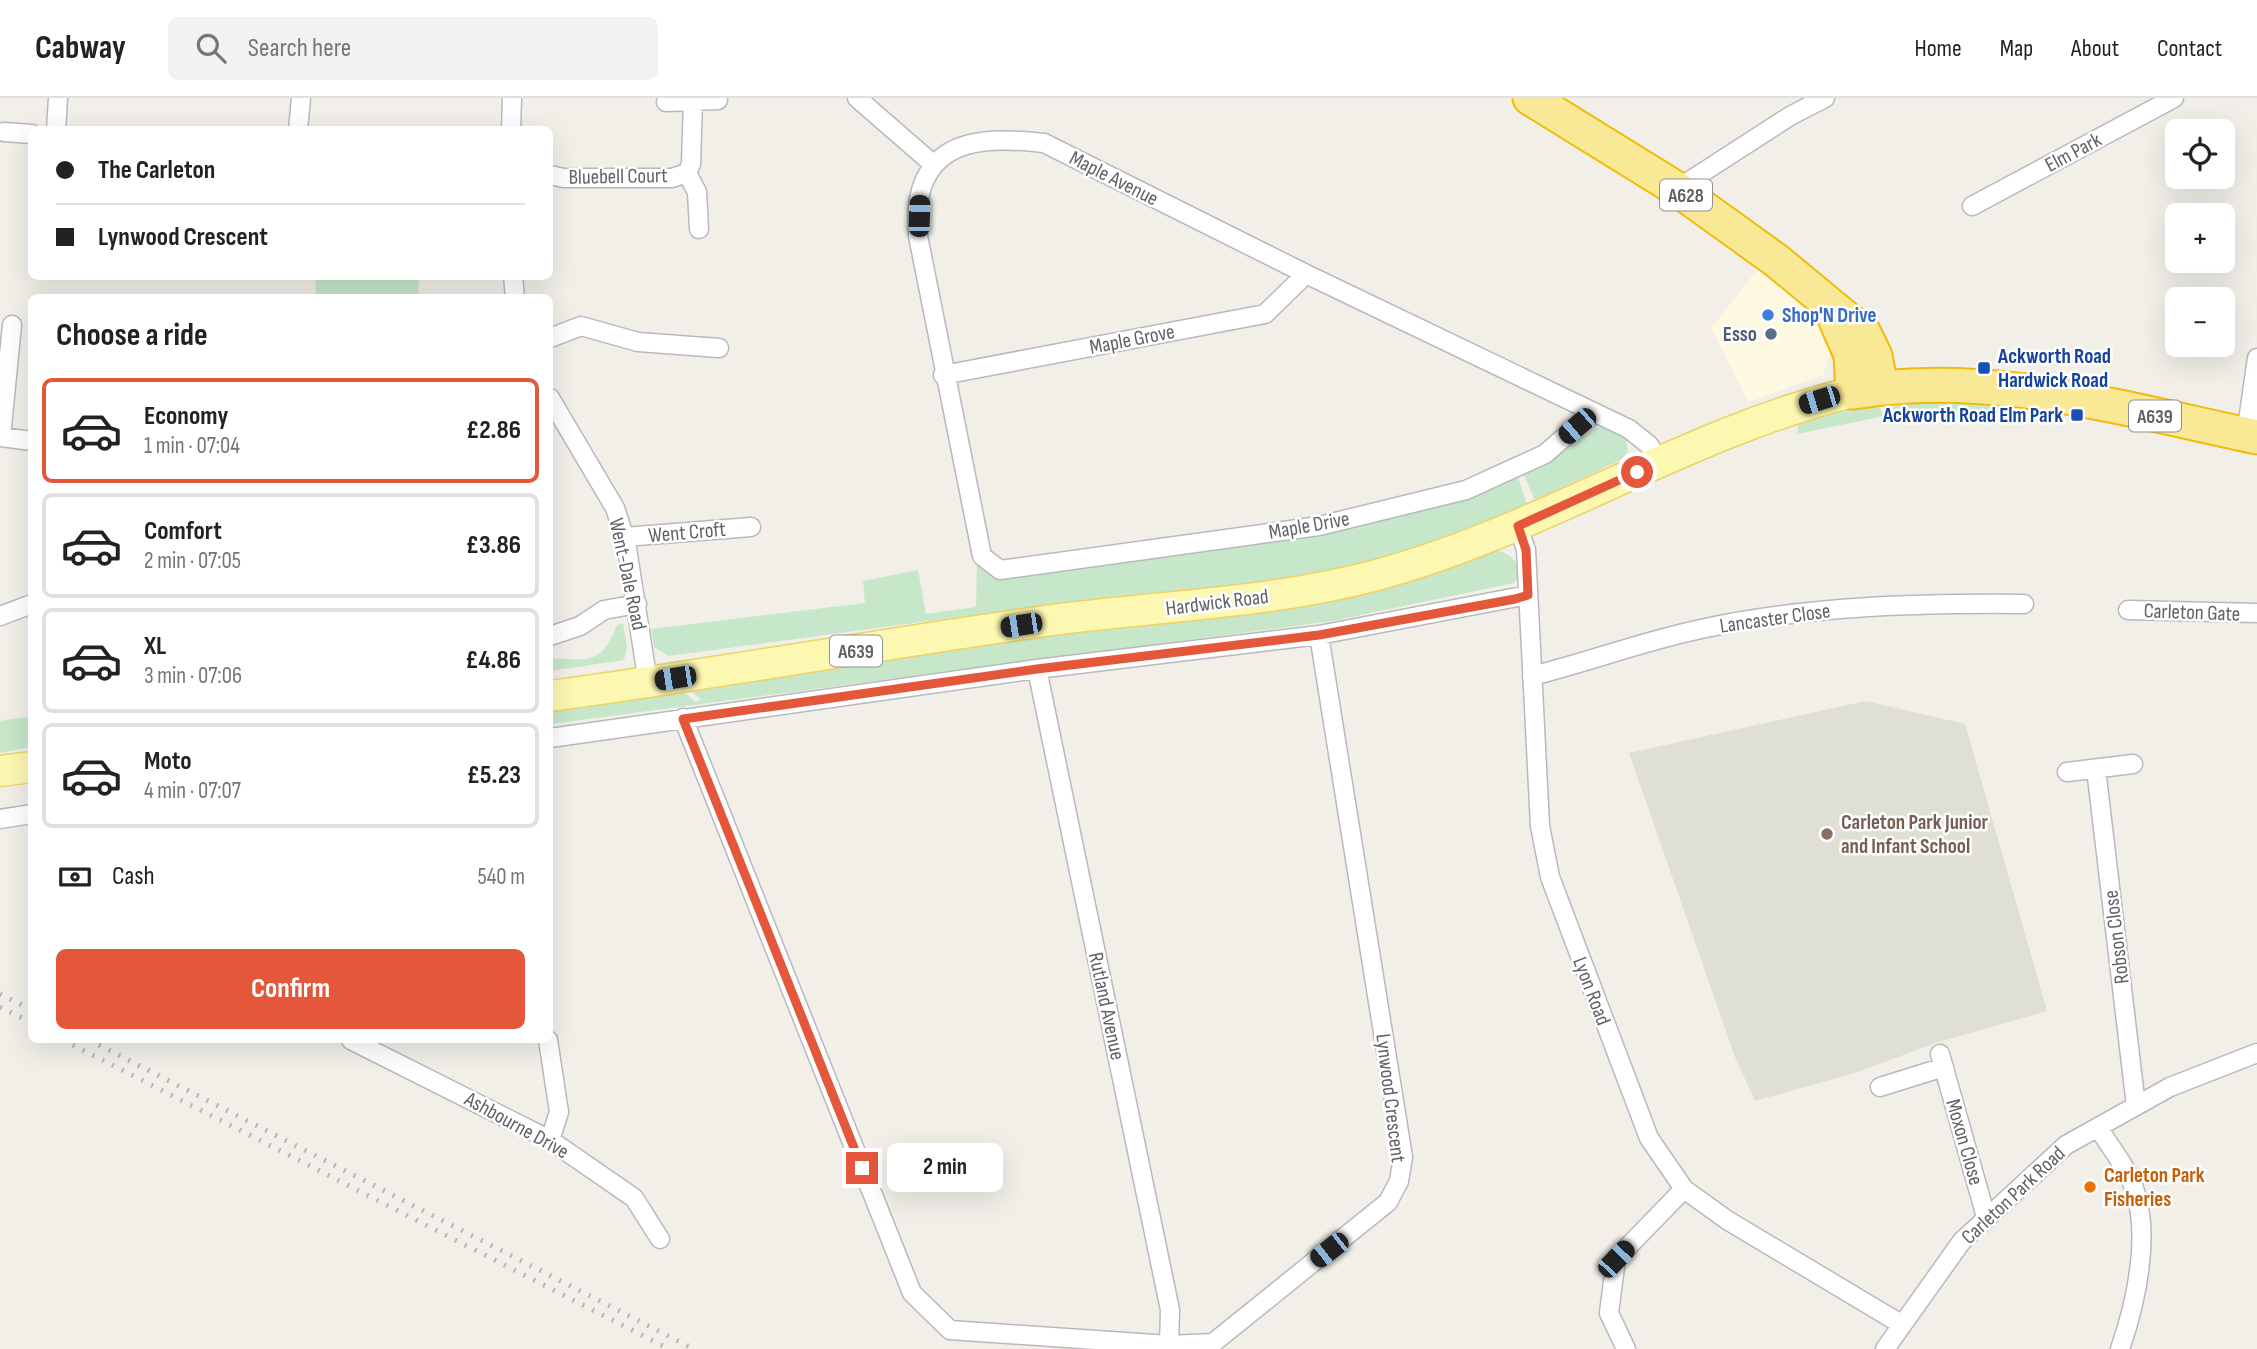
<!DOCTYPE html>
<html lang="en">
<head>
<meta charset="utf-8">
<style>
  :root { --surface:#fff; --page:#f2f2f2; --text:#222; --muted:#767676; --line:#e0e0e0; --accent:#e4573b }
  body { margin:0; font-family:"Sofia Sans Condensed",sans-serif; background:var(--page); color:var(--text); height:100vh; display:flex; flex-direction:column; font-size:26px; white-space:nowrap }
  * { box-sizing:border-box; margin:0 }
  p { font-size:23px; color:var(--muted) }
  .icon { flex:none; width:38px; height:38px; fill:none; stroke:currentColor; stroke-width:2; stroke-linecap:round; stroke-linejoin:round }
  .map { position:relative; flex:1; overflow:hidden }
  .details { position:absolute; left:28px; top:196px; width:525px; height:749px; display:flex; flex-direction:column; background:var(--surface); border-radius:10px; box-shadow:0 7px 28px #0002 }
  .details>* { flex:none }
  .guide { position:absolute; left:28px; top:28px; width:525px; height:154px; border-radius:10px; box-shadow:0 7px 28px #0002; display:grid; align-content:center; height:154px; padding:0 28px; background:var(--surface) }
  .controls { position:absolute; left:2165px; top:21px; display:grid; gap:14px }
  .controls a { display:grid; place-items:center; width:70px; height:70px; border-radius:10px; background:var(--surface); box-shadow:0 7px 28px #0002; font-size:35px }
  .end { position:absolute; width:32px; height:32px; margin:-16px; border:9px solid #e4573b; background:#fff; box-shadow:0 0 0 4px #fff }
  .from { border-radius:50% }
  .bubble { position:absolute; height:49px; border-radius:10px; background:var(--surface); box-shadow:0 7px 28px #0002; font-size:23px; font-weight:700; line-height:49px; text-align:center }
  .car { position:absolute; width:21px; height:42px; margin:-21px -10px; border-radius:9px; box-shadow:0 0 5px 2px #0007; background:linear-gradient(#222 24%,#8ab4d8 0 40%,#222 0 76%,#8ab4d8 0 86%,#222 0) }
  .guide b { display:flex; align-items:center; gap:24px; height:66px; font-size:26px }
  .guide b+b { border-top:2px solid var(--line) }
  .guide i { width:18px; height:18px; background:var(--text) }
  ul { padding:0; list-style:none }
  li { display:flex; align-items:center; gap:21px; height:105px; margin:0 14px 10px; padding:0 14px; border:4px solid var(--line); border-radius:10px }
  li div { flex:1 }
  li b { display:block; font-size:26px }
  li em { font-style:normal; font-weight:700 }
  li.selected { border-color:var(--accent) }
  li>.icon { width:63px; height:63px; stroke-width:1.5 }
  h2 { padding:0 28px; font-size:32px; line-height:84px }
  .pay { display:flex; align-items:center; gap:18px; height:77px; padding:0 28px; font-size:26px }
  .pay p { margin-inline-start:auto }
  .action { display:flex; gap:14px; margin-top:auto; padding:14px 28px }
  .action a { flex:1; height:80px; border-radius:10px; background:var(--accent); color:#fff; font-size:28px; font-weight:700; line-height:80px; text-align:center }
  header { display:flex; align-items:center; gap:42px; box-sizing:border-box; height:98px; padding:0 35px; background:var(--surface); border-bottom:2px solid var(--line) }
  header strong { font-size:33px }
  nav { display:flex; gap:38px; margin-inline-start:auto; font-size:24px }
  .search { width:490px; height:63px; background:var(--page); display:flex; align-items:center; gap:18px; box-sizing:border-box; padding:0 24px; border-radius:10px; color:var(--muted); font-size:26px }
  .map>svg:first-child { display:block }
</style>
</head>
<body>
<header>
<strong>Cabway</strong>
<div class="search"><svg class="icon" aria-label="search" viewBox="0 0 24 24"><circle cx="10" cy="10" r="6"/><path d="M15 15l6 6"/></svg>Search here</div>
<nav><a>Home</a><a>Map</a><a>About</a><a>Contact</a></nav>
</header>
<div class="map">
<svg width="2257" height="1251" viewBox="0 0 2257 1251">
  <rect width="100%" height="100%" fill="#f1efe8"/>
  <path fill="#fdf9e1" d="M1757 172 1818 215 1831 241V255L1823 277 1748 304 1711 230Z"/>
  <path fill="#e0dfd6" d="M1866 603 1965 626 2047 913 1938 944 1861 973 1755 1003 1735 959 1629 655Z"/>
  <path fill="#c6e7c9" d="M316 179H419L418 199H315Z
    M1951 299 2017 306 2001 315 1952 316Z
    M1949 300V314L1894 318 1893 306Z
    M1877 306 1884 318 1797 336 1799 322Z
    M1609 328 1626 341 1628 354 1621 362 1535 402 1522 373 1597 330Z
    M1518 379 1527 407 1452 441 1346 472 1227 490 974 517 668 558 654 549 651 531 865 505 863 483 918 472 926 516 976 509 977 467 1004 480 1432 407Z
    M1493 451C1510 456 1518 461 1519 479L1514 485 1332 523 550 626V605L683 593 695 604 701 602 689 591 711 583 1264 509Z
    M623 525 627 549 624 562 550 573V560C588 562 601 568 617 527Z
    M31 618V649L0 655V623Z"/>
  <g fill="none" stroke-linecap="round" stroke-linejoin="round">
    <g stroke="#b8b9be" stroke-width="21">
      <path id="street" d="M857 0 934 67
        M666 4 718 2
        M56 32 58 0
        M298 32 301 0
        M511 32 512 0
        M4 34 32 36
        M687 75 697 94 699 131
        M550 77 564 80H672L687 75 691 66 693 2
        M1677 91 1790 18 1825 0
        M1972 108 2174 0
        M513 178 515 200
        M550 240 581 228 638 244 719 250
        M943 277 1265 216 1306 176
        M550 300 615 410 626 444 648 585
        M1593 314 1545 356 1466 392 1319 428 1000 472 982 458 918 138C918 126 917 111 919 100 932 36 994 40 1044 45L1306 176 1629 331 1649 347 1660 364
        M2246 337 2257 260
        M0 339 32 343
        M1 339 12 227
        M1518 428 1526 452 1540 728 1550 779 1649 1040 1684 1091 1727 1122 1901 1226
        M624 439 751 429
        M2128 512 2257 515
        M0 518 32 506
        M550 538 580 528 604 512 637 506
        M1037 571 1170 1212 1169 1247
        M1532 578C1588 564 1644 543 1701 531 1806 508 1917 505 2024 506
        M683 620 912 1195 950 1232 1169 1247 1213 1245 1388 1104 1399 1083 1403 1059 1319 537
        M550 640 1037 571 1319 537 1528 497
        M2096 671 2136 1008
        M2067 674 2133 666
        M0 721 32 716
        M351 942 550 1042 634 1100 660 1141
        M548 942 559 1014 550 1042
        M1940 956 1986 1119
        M1880 989 1944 969
        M2098 1029C2109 1048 2127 1069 2134 1090 2151 1137 2136 1205 2120 1251
        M1626 1251 1609 1215 1616 1161 1684 1091
        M1885 1251 1962 1143 2066 1047 2170 989 2257 955"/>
    </g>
    <g stroke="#edd365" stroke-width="33">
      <path id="primary" d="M550 598C715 576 880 546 1045 523 1154 508 1266 506 1373 478 1540 434 1685 335 1853 294
        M0 673 32 669"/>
    </g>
    <g stroke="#f0bc09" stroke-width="37">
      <path id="highway" d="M1530 0 1677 91 1777 163 1864 235 1875 258 1881 289
        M1830 209 1851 257 1853 294C1989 271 2124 311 2257 339"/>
    </g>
    <use href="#street" stroke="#fff" stroke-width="18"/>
    <use href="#primary" stroke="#fcf7b1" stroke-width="30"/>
    <use href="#highway" stroke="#f9e996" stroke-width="33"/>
    <path stroke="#b6b6b7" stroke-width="5" stroke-dasharray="2 9" stroke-linecap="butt" d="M0 896 32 912
      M0 909 32 925
      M63 942 669 1251
      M89 942 694 1251"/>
  </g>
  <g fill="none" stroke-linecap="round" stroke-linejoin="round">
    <path stroke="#e4573b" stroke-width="9" d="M862 1070 683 621 1037 571 1319 537 1515 501 1528 497 1526 452 1518 428 1637 374"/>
  </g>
  <circle fill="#3f7fe0" stroke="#fff" stroke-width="2.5" cx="1768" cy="217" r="7"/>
  <circle fill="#5c6f8a" stroke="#fff" stroke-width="2.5" cx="1771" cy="236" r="7"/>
  <g fill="#1a4fb4" stroke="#fff" stroke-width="2.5">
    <rect x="1977" y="263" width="14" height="14" rx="3.5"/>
    <rect x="2070" y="310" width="14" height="14" rx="3.5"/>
  </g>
  <circle fill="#8d6e63" stroke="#fff" stroke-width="2.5" cx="1827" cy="736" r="7"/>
  <circle fill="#e8710a" stroke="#fff" stroke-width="2.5" cx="2090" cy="1089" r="7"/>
  <g text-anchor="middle" stroke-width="5" stroke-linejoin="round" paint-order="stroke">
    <g fill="#fff" stroke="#8f9195" stroke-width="2">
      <rect x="1660" y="81.5" width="52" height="31" rx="5"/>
      <rect x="2129" y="302.5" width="52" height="31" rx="5"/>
      <rect x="830" y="537.5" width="52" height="31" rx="5"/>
    </g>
    <g font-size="19" font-weight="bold" fill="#5f6267">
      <text x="1686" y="104">A628</text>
      <text x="2155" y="325">A639</text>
      <text x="856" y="560">A639</text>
    </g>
    <g font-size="21" fill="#5f6267" stroke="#fff">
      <text transform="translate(2073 54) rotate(-28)" y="7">Elm Park</text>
      <text transform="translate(618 78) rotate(-1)" y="7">Bluebell Court</text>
      <text transform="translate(1114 80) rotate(27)" y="7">Maple Avenue</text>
      <text transform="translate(1132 241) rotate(-11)" y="7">Maple Grove</text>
      <text transform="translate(1309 427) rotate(-10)" y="7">Maple Drive</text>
      <text transform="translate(687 434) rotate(-5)" y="7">Went Croft</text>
      <text transform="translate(628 476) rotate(78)" y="7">Went-Dale Road</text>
      <text transform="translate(1217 504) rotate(-7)" y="7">Hardwick Road</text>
      <text transform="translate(2192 514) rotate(2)" y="7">Carleton Gate</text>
      <text transform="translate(1775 520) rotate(-8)" y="7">Lancaster Close</text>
      <text transform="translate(2116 839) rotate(-97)" y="7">Robson Close</text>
      <text transform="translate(1592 893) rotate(69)" y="7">Lyon Road</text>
      <text transform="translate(1107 908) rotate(78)" y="7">Rutland Avenue</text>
      <text transform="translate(1391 1000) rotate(83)" y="7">Lynwood Crescent</text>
      <text transform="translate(517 1027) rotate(29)" y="7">Ashbourne Drive</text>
      <text transform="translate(1965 1044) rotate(74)" y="7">Moxon Close</text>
      <text transform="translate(2013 1097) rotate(-43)" y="7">Carleton Park Road</text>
    </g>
    <g font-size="21" font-weight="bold" fill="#366cbe" stroke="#fff" text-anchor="start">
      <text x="1782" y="224">Shop'N Drive</text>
    </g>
    <g font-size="21" font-weight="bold" fill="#4e5e75" stroke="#fff" text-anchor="end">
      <text x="1757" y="243">Esso</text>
    </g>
    <g font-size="21" font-weight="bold" fill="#164399" stroke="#fff" text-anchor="start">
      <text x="1998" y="265">Ackworth Road<tspan x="1998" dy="24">Hardwick Road</tspan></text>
      <text x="2063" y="324" text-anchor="end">Ackworth Road Elm Park</text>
    </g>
    <g font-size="21" font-weight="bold" fill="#785e54" stroke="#fff" text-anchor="start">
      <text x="1841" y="731">Carleton Park Junior<tspan x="1841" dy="24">and Infant School</tspan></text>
    </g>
    <g font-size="21" font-weight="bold" fill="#c56008" stroke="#fff" text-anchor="start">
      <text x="2104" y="1084">Carleton Park<tspan x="2104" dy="24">Fisheries</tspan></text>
    </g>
  </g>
</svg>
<div class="controls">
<a><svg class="icon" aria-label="locate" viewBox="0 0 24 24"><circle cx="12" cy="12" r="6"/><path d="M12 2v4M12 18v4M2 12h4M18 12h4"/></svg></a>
<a>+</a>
<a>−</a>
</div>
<i class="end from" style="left:1637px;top:374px"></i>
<i class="end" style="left:862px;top:1070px"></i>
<div class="bubble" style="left:887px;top:1045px;width:116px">2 min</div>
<i class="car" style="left:919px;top:118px;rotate:2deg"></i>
<i class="car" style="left:1819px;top:302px;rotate:253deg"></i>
<i class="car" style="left:1577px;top:328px;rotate:229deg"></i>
<i class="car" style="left:1021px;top:527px;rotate:261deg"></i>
<i class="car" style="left:675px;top:580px;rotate:261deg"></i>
<i class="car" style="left:1329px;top:1152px;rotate:232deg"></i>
<i class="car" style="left:1616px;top:1161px;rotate:44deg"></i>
<div class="guide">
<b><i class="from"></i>The Carleton</b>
<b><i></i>Lynwood Crescent</b>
</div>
<section class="details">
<h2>Choose a ride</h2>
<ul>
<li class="selected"><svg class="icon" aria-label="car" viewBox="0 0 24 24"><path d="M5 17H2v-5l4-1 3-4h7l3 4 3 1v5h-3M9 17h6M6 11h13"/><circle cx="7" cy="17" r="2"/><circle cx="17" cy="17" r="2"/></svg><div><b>Economy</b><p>1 min · 07:04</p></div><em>£2.86</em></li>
<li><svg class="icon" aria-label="car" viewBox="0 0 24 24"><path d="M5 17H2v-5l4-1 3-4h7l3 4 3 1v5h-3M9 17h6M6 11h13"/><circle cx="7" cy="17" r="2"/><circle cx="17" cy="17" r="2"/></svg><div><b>Comfort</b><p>2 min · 07:05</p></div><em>£3.86</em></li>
<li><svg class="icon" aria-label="car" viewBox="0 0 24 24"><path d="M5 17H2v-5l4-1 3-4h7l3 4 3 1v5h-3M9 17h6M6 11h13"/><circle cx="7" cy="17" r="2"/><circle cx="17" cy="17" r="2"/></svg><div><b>XL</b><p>3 min · 07:06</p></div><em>£4.86</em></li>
<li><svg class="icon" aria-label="car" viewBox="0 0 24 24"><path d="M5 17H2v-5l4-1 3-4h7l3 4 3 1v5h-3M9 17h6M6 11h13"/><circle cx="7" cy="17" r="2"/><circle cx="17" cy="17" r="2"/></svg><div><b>Moto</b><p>4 min · 07:07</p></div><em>£5.23</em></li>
</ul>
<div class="pay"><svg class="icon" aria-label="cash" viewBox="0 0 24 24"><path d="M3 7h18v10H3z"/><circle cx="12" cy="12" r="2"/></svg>Cash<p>540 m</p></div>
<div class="action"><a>Confirm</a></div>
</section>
</div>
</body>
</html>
